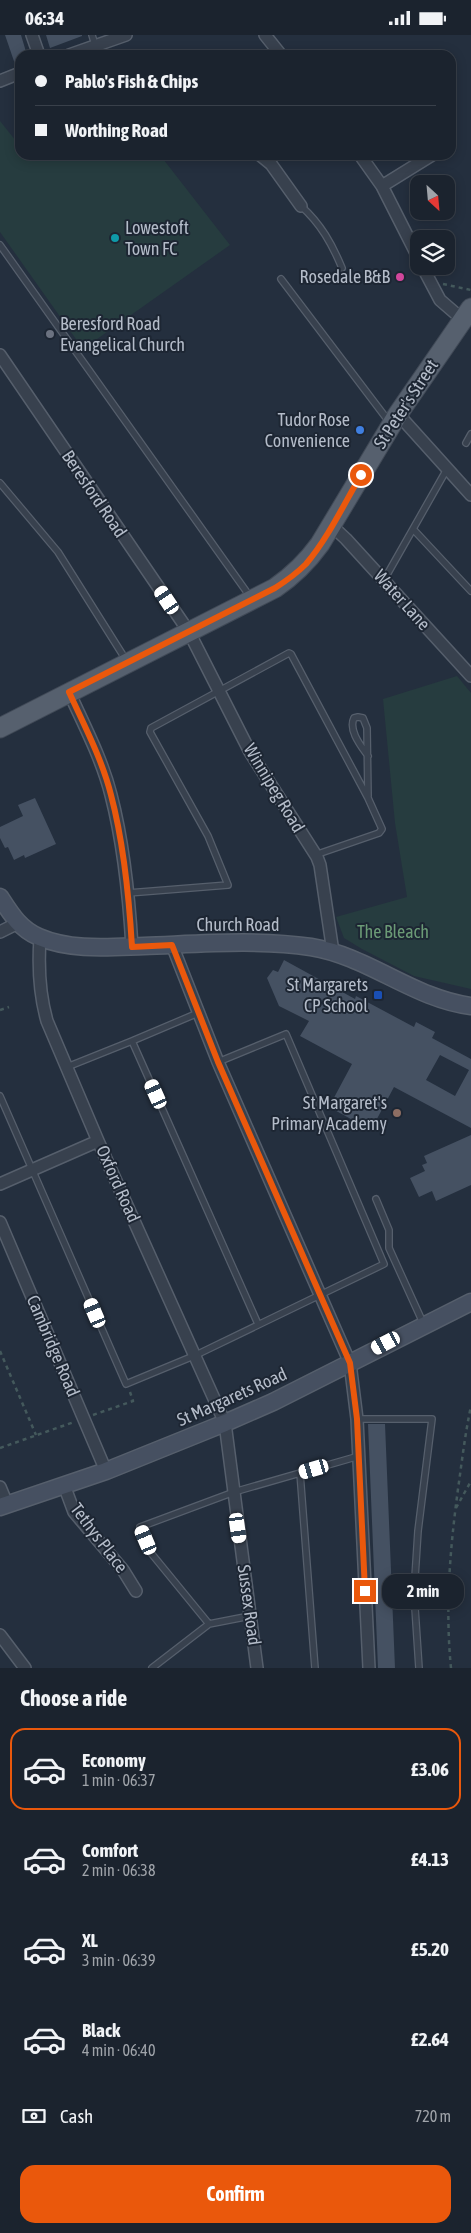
<!DOCTYPE html>
<html lang="en">
<head>
<meta charset="utf-8">
<style>
  :root { --surface:#1b232e; --page:#242b36; --text:#f1f3f6; --muted:#a0a4aa; --line:#39404a; --accent:#ea580c }
  body { margin:0; font-family:"Asap Condensed",sans-serif; background:var(--page); color:var(--text); height:100vh; display:flex; flex-direction:column; font-size:19px; white-space:nowrap }
  * { box-sizing:border-box; margin:0 }
  p { font-size:16px; color:var(--muted) }
  .icon { flex:none; width:28px; height:28px; fill:none; stroke:currentColor; stroke-width:2; stroke-linecap:round; stroke-linejoin:round }
  .map { position:relative; height:1633px; overflow:hidden }
  .drawer { display:flex; flex-direction:column; background:var(--surface); flex:1 }
  .drawer>* { flex:none }
  .top-card { position:absolute; left:15px; top:15px; width:441px; height:110px; border-radius:15px; box-shadow:0 2px 12px #0003,0 0 0 1px var(--line); display:grid; align-content:center; height:110px; padding:0 20px; background:var(--surface) }
  .needle { width:32px; rotate:154deg }
  .tools { position:absolute; left:410px; top:140px; display:grid; gap:10px }
  .tools a { display:grid; place-items:center; width:45px; height:45px; border-radius:10px; background:var(--surface); box-shadow:0 2px 12px #0003,0 0 0 1px var(--line); font-size:25px }
  .end { position:absolute; width:22px; height:22px; margin:-11px; border:6px solid #ea580c; background:#fff; box-shadow:0 0 0 2px #fff }
  .from { border-radius:50% }
  .bubble { position:absolute; height:35px; border-radius:15px; background:var(--surface); box-shadow:0 2px 12px #0003,0 0 0 1px var(--line); font-size:16px; font-weight:700; line-height:35px; text-align:center }
  .car { position:absolute; width:15px; height:30px; margin:-15px -8px; border-radius:6px; box-shadow:0 0 4px 1px #0007; background:linear-gradient(#fff 24%,#345 0 40%,#fff 0 76%,#345 0 86%,#fff 0) }
  .top-card b { display:flex; align-items:center; gap:18px; height:48px; font-size:19px }
  .top-card b+b { border-top:1px solid var(--line) }
  .top-card i { width:12px; height:12px; background:var(--text) }
  ul { padding:0; list-style:none }
  li { display:flex; align-items:center; gap:15px; height:82px; margin:0 10px 8px; padding:0 10px; border:2px solid transparent; border-radius:15px }
  li div { flex:1 }
  li b { display:block; font-size:19px }
  li em { font-style:normal; font-weight:700 }
  li.current { border-color:var(--accent) }
  li>.icon { width:45px; height:45px; stroke-width:1.5 }
  h2 { padding:0 20px; font-size:22px; line-height:60px }
  .pay { display:flex; align-items:center; gap:12px; height:55px; padding:0 20px; font-size:19px }
  .pay p { margin-inline-start:auto }
  .button { display:flex; gap:10px; margin-top:auto; padding:10px 20px }
  .button a { flex:1; height:58px; border-radius:15px; background:var(--accent); color:#fff; font-size:20px; font-weight:700; line-height:58px; text-align:center }
  .status { display:flex; justify-content:space-between; align-items:center; height:35px; padding:0 25px; background:var(--surface); direction:ltr }
  .status svg { height:14px; fill:currentColor }
  .map>svg:first-child { display:block }
</style>
</head>
<body>
<div class="status"><b>06:34</b><svg viewBox="0 0 49 12"><path d="M0 12V9h3v3zM5 12V6h3v6zM10 12V3h3v9zM15 12V0h3v12zM26 1h20v11H26zM47 4h2v5h-2z"/></svg></div>
<div class="map">
<svg width="471" height="1633" viewBox="0 0 471 1633">
  <rect width="100%" height="100%" fill="#242f3e"/>
  <path fill="#263c3f" d="M0 86 20 111V120H160L230 210 83 314 0 197Z
    M457 641 471 658V954L414 941 362 914 344 903 336 882 407 862 395 788 383 664Z"/>
  <path fill="#455162" fill-rule="evenodd" d="M5 0H21L27 20H20V31L16 32Z
    M46 0H82V1L50 13Z
    M35 763 56 809 25 823 24 820 14 825 8 812 5 813 0 803V792L23 781 18 770Z
    M284 925 355 964 356 961 414 992 416 987 435 997 432 1003 471 1024V1093L394 1052 371 1095 329 1072 352 1029 300 1001 309 986 279 971 267 943 273 935 278 937ZM440 1020 469 1035 455 1061 426 1045Z
    M471 1100V1150L436 1166 432 1156 419 1162 410 1143 425 1136 422 1130 427 1128 424 1121Z
    M368 1389H385L395 1633H378Z"/>
  <g fill="none" stroke-linecap="round" stroke-linejoin="round">
    <g stroke="#565f6c" stroke-width="8">
      <path id="lane" d="M92 0 95 10
        M301 171C321 189 332 209 342 233
        M0 210 251 563
        M281 244 390 388
        M466 408 471 399
        M0 448 58 517 126 625
        M413 494 471 556
        M384 545 447 434
        M368 721C361 711 348 695 354 683L358 682 363 683 367 693 368 761
        M128 858 228 850 208 801 150 697 151 693 289 618 291 619 368 763 382 794 379 798 315 820
        M198 978 132 1006 258 1289
        M67 1032 132 1006
        M0 1061 126 1349 196 1320 384 1229 286 999 218 1027
        M376 1164 389 1195V1213L424 1290
        M357 1384H432L418 1496 414 1558 419 1633
        M300 1438 315 1633
        M209 1589 250 1581
        M152 1633 209 1589 151 1518 140 1492 234 1457 359 1421"/>
    </g>
    <g stroke="#565f6c" stroke-width="14">
      <path id="street" d="M32 0 39 20
        M265 0 281 20
        M69 20 126 0
        M0 46 20 38
        M260 120 271 129 301 171
        M360 120 382 151 419 224
        M382 151 432 120
        M422 231 440 265 462 284
        M0 320 189 597 250 717 317 822 320 830 333 917
        M398 379 471 460
        M331 490 346 504 471 641
        M69 657C84 690 102 724 111 760 124 810 129 861 132 912
        M0 897 18 888
        M40 903C38 932 39 958 47 986L98 1106 225 1388 257 1633
        M172 910 218 1027 350 1328 357 1384 369 1633
        M0 1149 98 1106
        M0 1187 106 1436
        M64 1450 74 1477 123 1535 136 1556
        M0 1452 7 1469
        M0 1600 25 1633"/>
    </g>
    <g stroke="#565f6c" stroke-width="19">
      <path id="secondary" d="M0 862C11 879 20 894 39 902 71 916 111 912 144 911 199 909 257 904 311 912 368 921 414 964 471 971
        M0 1472 106 1436 225 1388 273 1367 471 1267"/>
    </g>
    <g stroke="#414a57" stroke-width="21">
      <path id="primary" d="M0 693 275 553C294 540 307 527 320 509L398 379 471 273"/>
    </g>
    <path stroke="#44595c" stroke-width="2.5" stroke-dasharray="4 4" stroke-linecap="butt" d="M443 249 471 255
      M0 975 9 972
      M0 1316 36 1400
      M93 1380 133 1366 130 1357
      M0 1413 74 1387
      M456 1473 471 1446
      M451 1633C445 1573 450 1514 458 1454 462 1426 465 1399 471 1371"/>
    <use href="#lane" stroke="#38414e" stroke-width="5.5"/>
    <use href="#street" stroke="#38414e" stroke-width="11"/>
    <use href="#secondary" stroke="#465061" stroke-width="16"/>
    <use href="#primary" stroke="#56606e" stroke-width="19"/>
  </g>
  <g fill="none" stroke-linecap="round" stroke-linejoin="round">
    <path stroke="#ea580c" stroke-width="6" d="M361 440C344 469 328 503 306 529 297 538 286 546 275 553L69 657C84 690 102 724 111 760 124 809 129 861 132 912L172 910 218 1027 350 1328 357 1384 365 1556"/>
  </g>
  <circle fill="#0f9aa8" stroke="#1d2633" stroke-width="2" cx="115" cy="203" r="5"/>
  <circle fill="#d1479c" stroke="#1d2633" stroke-width="2" cx="400" cy="242" r="5"/>
  <circle fill="#6b7280" stroke="#1d2633" stroke-width="2" cx="50" cy="299" r="5"/>
  <circle fill="#3f7fe0" stroke="#1d2633" stroke-width="2" cx="360" cy="395" r="5"/>
  <rect fill="#1a4fb4" stroke="#1d2633" stroke-width="2" x="373" y="955" width="10" height="10" rx="2.5"/>
  <circle fill="#8d6e63" stroke="#1d2633" stroke-width="2" cx="397" cy="1078" r="5"/>
  <g text-anchor="middle" stroke-width="4" stroke-linejoin="round" paint-order="stroke">
    <g font-size="18" fill="#b4bcc9" stroke="#1d2633" text-anchor="end">
      <text x="125" y="199" text-anchor="start">Lowestoft<tspan x="125" dy="21">Town FC</tspan></text>
      <text x="390" y="248">Rosedale B&amp;B</text>
      <text x="60" y="295" text-anchor="start">Beresford Road<tspan x="60" dy="21">Evangelical Church</tspan></text>
      <text x="350" y="391">Tudor Rose<tspan x="350" dy="21">Convenience</tspan></text>
      <text x="368" y="956">St Margarets<tspan x="368" dy="21">CP School</tspan></text>
      <text x="387" y="1074">St Margaret's<tspan x="387" dy="21">Primary Academy</tspan></text>
    </g>
    <g font-size="18" fill="#b4bcc9" stroke="#1d2633">
      <text transform="translate(406 369) rotate(-57)" y="6">St Peter's Street</text>
      <text transform="translate(94 459) rotate(56)" y="6">Beresford Road</text>
      <text transform="translate(402 565) rotate(48)" y="6">Water Lane</text>
      <text transform="translate(274 753) rotate(59)" y="6">Winnipeg Road</text>
      <text x="238" y="896">Church Road</text>
      <text transform="translate(118 1149) rotate(66)" y="6">Oxford Road</text>
      <text transform="translate(53 1311) rotate(67)" y="6">Cambridge Road</text>
      <text transform="translate(232 1362) rotate(-24)" y="6">St Margarets Road</text>
      <text transform="translate(99 1503) rotate(53)" y="6">Tethys Place</text>
      <text transform="translate(249 1570) rotate(82)" y="6">Sussex Road</text>
    </g>
    <g font-size="18" fill="#6b9a76" stroke="#1d2633">
      <text x="393" y="903">The Bleach</text>
    </g>
  </g>
</svg>
<div class="tools">
<a><svg class="needle" viewBox="-14 -14 28 28"><path d="M0-13l5 13h-10z" fill="#e53935"/><path d="M0 13l5-13h-10z" fill="#a0a4aa"/></svg></a>
<a><svg class="icon" aria-label="layers" viewBox="0 0 24 24"><path d="M12 4l9 5-9 5-9-5zM3 14l9 5 9-5"/></svg></a>
</div>
<i class="end from" style="left:361px;top:440px"></i>
<i class="end" style="left:365px;top:1556px"></i>
<div class="bubble" style="left:382px;top:1539px;width:82px">2 min</div>
<i class="car" style="left:167px;top:565px;rotate:326deg"></i>
<i class="car" style="left:156px;top:1059px;rotate:336deg"></i>
<i class="car" style="left:95px;top:1278px;rotate:337deg"></i>
<i class="car" style="left:386px;top:1308px;rotate:242deg"></i>
<i class="car" style="left:314px;top:1434px;rotate:254deg"></i>
<i class="car" style="left:238px;top:1493px;rotate:172deg"></i>
<i class="car" style="left:146px;top:1505px;rotate:337deg"></i>
<div class="top-card">
<b><i class="from"></i>Pablo's Fish &amp; Chips</b>
<b><i></i>Worthing Road</b>
</div>
</div>
<section class="drawer">
<h2>Choose a ride</h2>
<ul>
<li class="current"><svg class="icon" aria-label="car" viewBox="0 0 24 24"><path d="M5 17H2v-5l4-1 3-4h7l3 4 3 1v5h-3M9 17h6M6 11h13"/><circle cx="7" cy="17" r="2"/><circle cx="17" cy="17" r="2"/></svg><div><b>Economy</b><p>1 min · 06:37</p></div><em>£3.06</em></li>
<li><svg class="icon" aria-label="car" viewBox="0 0 24 24"><path d="M5 17H2v-5l4-1 3-4h7l3 4 3 1v5h-3M9 17h6M6 11h13"/><circle cx="7" cy="17" r="2"/><circle cx="17" cy="17" r="2"/></svg><div><b>Comfort</b><p>2 min · 06:38</p></div><em>£4.13</em></li>
<li><svg class="icon" aria-label="car" viewBox="0 0 24 24"><path d="M5 17H2v-5l4-1 3-4h7l3 4 3 1v5h-3M9 17h6M6 11h13"/><circle cx="7" cy="17" r="2"/><circle cx="17" cy="17" r="2"/></svg><div><b>XL</b><p>3 min · 06:39</p></div><em>£5.20</em></li>
<li><svg class="icon" aria-label="car" viewBox="0 0 24 24"><path d="M5 17H2v-5l4-1 3-4h7l3 4 3 1v5h-3M9 17h6M6 11h13"/><circle cx="7" cy="17" r="2"/><circle cx="17" cy="17" r="2"/></svg><div><b>Black</b><p>4 min · 06:40</p></div><em>£2.64</em></li>
</ul>
<div class="pay"><svg class="icon" aria-label="cash" viewBox="0 0 24 24"><path d="M3 7h18v10H3z"/><circle cx="12" cy="12" r="2"/></svg>Cash<p>720 m</p></div>
<div class="button"><a>Confirm</a></div>
</section>
</body>
</html>
